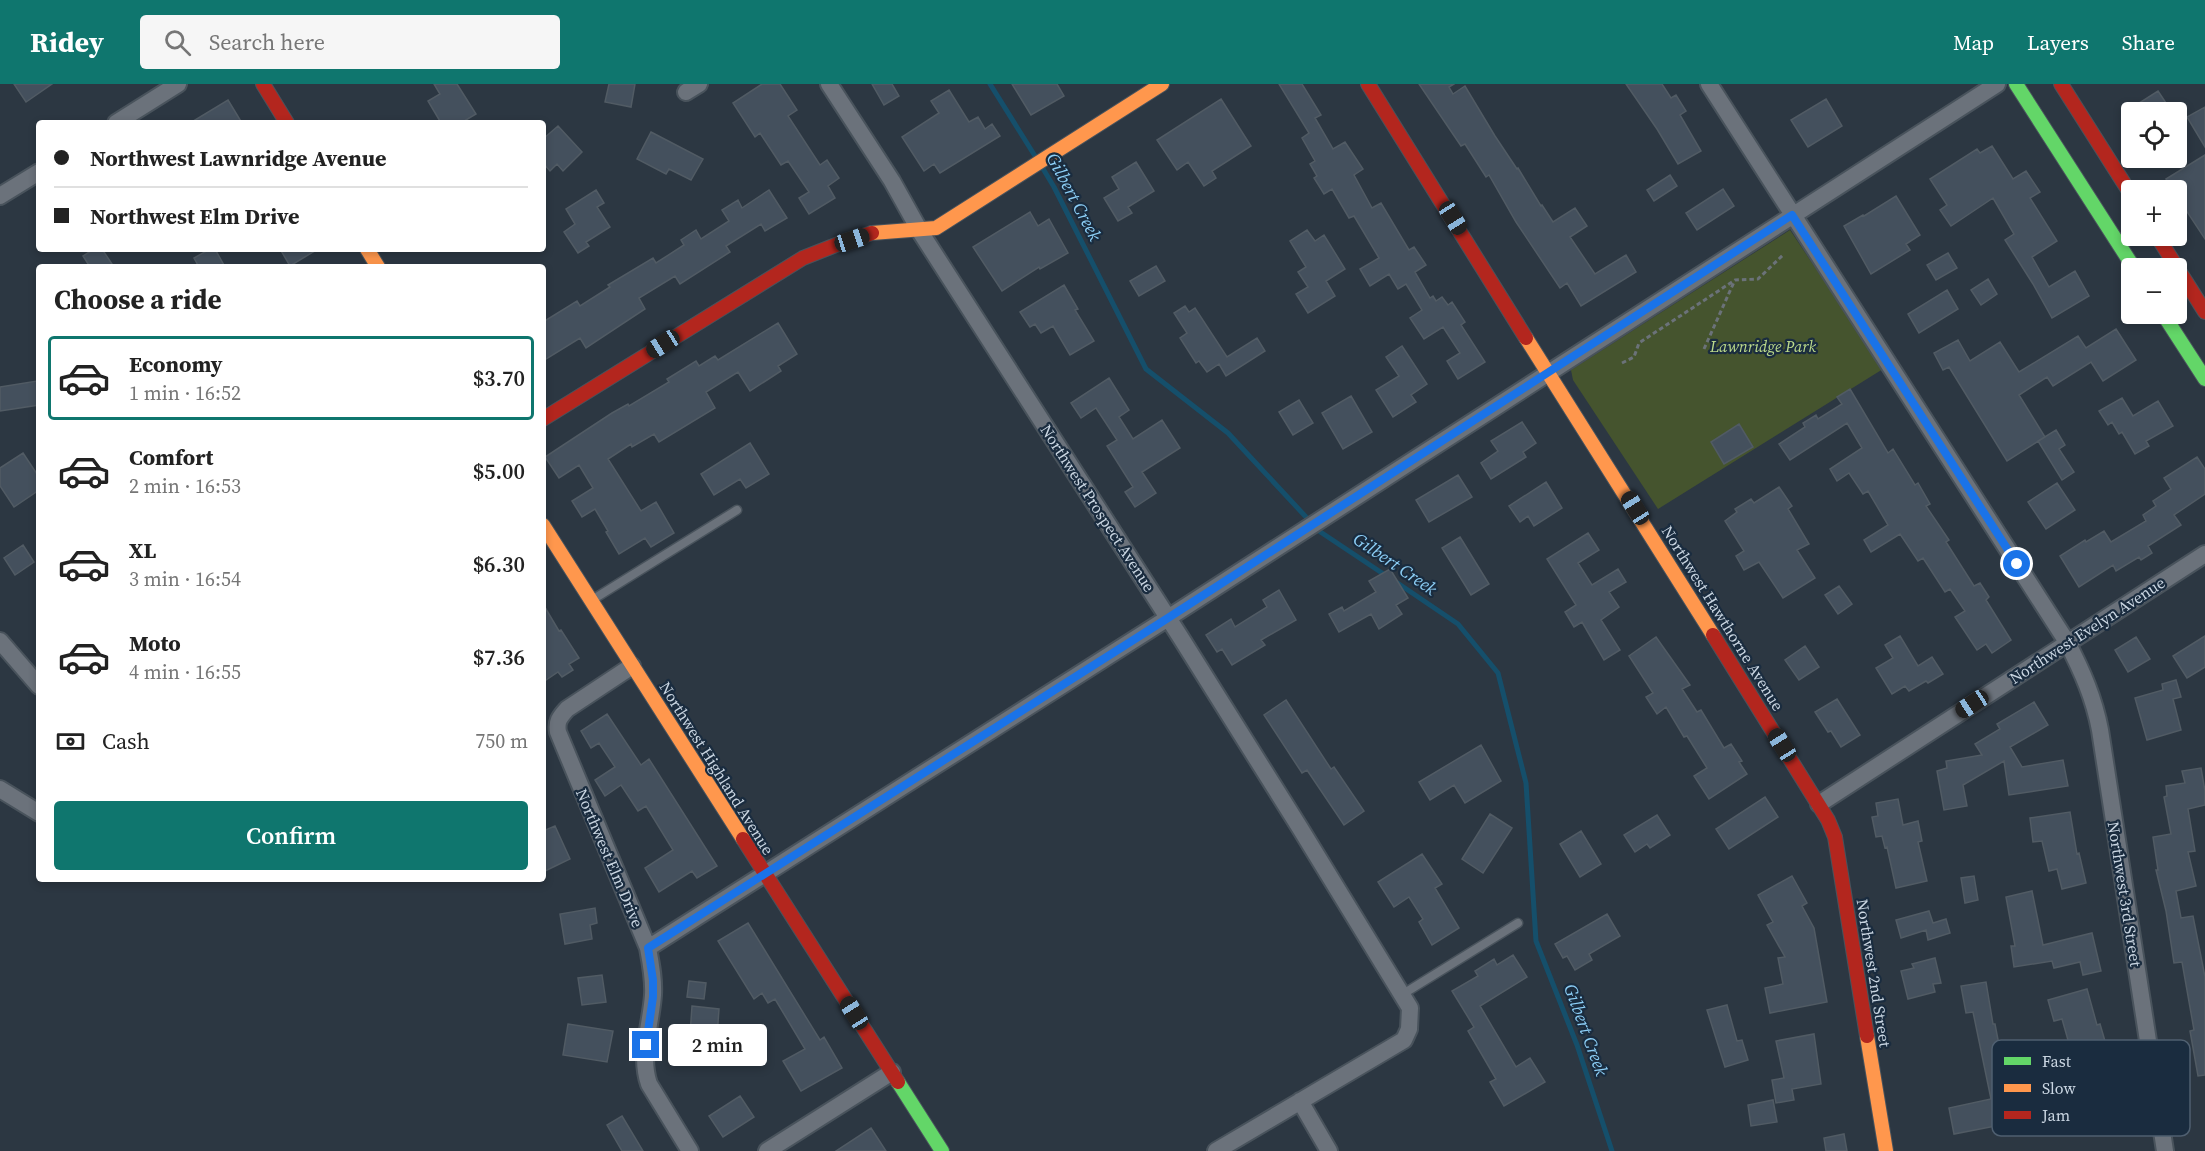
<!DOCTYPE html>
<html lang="en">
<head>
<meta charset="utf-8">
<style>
  :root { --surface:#fff; --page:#f6f6f6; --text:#222; --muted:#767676; --line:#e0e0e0; --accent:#0f766e }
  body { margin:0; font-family:"Source Serif 4",serif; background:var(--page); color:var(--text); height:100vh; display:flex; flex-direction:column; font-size:22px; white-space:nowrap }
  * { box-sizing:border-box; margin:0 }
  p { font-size:20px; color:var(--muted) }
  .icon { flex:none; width:33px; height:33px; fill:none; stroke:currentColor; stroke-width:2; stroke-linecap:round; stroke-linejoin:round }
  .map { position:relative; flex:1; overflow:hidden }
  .panel { position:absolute; left:36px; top:180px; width:510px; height:618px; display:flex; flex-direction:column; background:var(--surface); border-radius:6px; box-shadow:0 3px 9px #0003 }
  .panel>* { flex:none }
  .top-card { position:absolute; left:36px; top:36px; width:510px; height:132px; border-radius:6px; box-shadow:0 3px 9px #0003; display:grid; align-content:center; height:132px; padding:0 18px; background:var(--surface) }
  .fabs { position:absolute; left:2121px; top:18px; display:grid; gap:12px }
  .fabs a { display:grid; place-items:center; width:66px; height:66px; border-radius:6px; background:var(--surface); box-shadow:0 3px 9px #0003; font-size:30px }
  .end { position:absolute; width:27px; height:27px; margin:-14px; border:8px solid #1a73e8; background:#fff; box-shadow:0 0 0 3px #fff }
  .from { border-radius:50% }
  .bubble { position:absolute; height:42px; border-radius:6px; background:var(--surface); box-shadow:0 3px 9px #0003; font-size:20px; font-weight:600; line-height:42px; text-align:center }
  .car { position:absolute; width:18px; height:36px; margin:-18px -9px; border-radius:8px; box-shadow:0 0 4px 2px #0007; background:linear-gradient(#222 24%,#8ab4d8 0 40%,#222 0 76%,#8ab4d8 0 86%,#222 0) }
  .top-card b { display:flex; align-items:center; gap:21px; height:57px; font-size:22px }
  .top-card b+b { border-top:2px solid var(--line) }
  .top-card i { width:15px; height:15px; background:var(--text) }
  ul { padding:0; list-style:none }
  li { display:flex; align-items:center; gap:18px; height:84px; margin:0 12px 9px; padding:0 6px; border:3px solid transparent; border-radius:6px }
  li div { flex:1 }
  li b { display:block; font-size:22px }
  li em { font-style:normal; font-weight:600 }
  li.current { border-color:var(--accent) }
  li>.icon { width:54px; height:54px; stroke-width:1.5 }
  h2 { padding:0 18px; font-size:27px; line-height:72px }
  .pay { display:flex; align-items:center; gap:15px; height:66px; padding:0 18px; font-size:22px }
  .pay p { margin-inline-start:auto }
  .button { display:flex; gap:12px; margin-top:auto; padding:12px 18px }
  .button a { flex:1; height:69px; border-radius:6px; background:var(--accent); color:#fff; font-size:24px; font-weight:600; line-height:69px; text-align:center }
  header { display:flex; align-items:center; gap:36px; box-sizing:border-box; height:84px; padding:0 30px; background:var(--accent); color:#fff }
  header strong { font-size:28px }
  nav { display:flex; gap:33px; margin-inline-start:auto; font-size:21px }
  .search { width:420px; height:54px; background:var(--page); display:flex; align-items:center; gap:15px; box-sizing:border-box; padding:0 21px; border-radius:6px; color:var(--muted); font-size:22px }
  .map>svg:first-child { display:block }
</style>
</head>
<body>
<header>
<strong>Ridey</strong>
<div class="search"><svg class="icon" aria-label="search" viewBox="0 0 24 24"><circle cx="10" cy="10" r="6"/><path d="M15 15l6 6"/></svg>Search here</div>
<nav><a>Map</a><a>Layers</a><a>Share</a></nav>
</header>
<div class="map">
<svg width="2205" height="1067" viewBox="0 0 2205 1067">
  <rect width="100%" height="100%" fill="#2c3742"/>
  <path fill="#45542e" d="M1790 146 1883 285 1658 425 1573 296 1571 286Z"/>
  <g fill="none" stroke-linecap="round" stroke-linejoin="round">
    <path stroke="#154f6b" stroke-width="5" d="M990 0 1035 72
      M1042 83 1054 103 1146 285 1228 349 1319 447 1388 493
      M1396 498 1458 540 1498 589 1526 699 1536 857 1577 961 1612 1067"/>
  </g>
  <path fill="#44505d" stroke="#515b64" stroke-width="1.5" d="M14 0H52L26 18Z
    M434 0H457L476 30 461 39H441L428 17 440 10Z
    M609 0H635L631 23 605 18Z
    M762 0H780L797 26 788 32 820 81 827 76 839 94 828 102 835 114 809 130 799 114 809 108 788 77 781 81 760 49 755 53 733 19Z
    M872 0H892L899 12 884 21Z
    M1012 0H1057L1064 12 1031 31Z
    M1279 0H1302L1321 31 1315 34 1333 65 1345 58 1363 85 1354 91 1372 124 1381 119 1409 166 1414 163 1426 181 1415 188 1430 214 1433 212 1436 217 1442 213 1448 221 1452 218 1465 238 1461 241 1485 278 1458 295 1447 277 1460 269 1443 243 1424 255 1410 234 1422 226 1406 200 1398 205 1389 190 1370 202 1360 185 1379 174 1354 132 1349 134 1332 105 1324 110 1314 94 1317 92 1310 80 1315 77 1302 54 1309 49Z
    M1419 0H1454L1449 3 1453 10 1465 2 1495 52 1517 85 1518 84 1541 122 1542 121 1553 138 1575 124 1587 142 1570 153 1595 190 1626 171 1636 188 1581 222 1567 199 1560 204 1516 138 1489 91 1486 93 1465 60 1461 62Z
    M1626 0H1662L1671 14 1676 11 1686 27 1680 31 1701 67 1678 80 1657 45Z
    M949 6 969 38 978 33 985 45 992 40 1000 52 940 89 934 80 924 87 902 53 939 29 931 17Z
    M2158 7 2172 28H2125Z
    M1221 15 1251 62 1212 87 1216 94 1204 102 1188 78 1177 86 1157 56Z
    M1826 15 1842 42 1808 63 1791 36Z
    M228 16 242 39H190Z
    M2205 23V63L2187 33Z
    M558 42 582 68 563 87 557 80 550 87 543 79V55Z
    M651 48 703 75 691 96 669 85 666 90 637 75Z
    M1992 62 2013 95 2026 87 2040 108 2030 114 2057 157 2032 173 2049 203 2075 187 2089 212 2052 234 2033 200 2005 156 2014 150 1993 114 1951 142 1940 126 1947 121 1930 95 1977 65 1980 69Z
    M2205 71V155L2176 111V106H2174L2166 95Z
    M1136 78 1154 107 1128 123 1132 129 1118 137 1104 114 1119 105 1112 93Z
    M1670 91 1677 102 1654 117 1647 106Z
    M1723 105 1734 122 1697 146 1686 129Z
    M596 106 604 119 597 123 610 143 586 158 589 162 578 169 564 148 575 140 566 125Z
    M769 106 787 134 765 147 761 140 726 162 730 168 680 200 675 192 639 214 645 225 586 264 580 254 543 277V238L577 217 580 222 610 203 608 201 653 174 656 179 684 161 681 156 696 146 701 155 729 137 722 126 738 116 742 124Z
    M1896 112 1920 151 1906 160 1910 166 1871 190 1844 142 1863 131 1864 132Z
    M1030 128 1038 142 1049 135 1068 169 1040 185 1039 183 1002 207 973 163Z
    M1307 146 1315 157 1324 151 1345 185 1326 197 1335 212 1308 229 1296 210 1308 203 1298 188 1306 183 1290 157Z
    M94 165H102L114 183H90L83 172Z
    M210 165H215L225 183H199L194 174Z
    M280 165H318L290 182Z
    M1948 169 1957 184 1936 196 1927 181Z
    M1156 182 1165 197 1139 212 1130 197Z
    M1988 195 1997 210 1981 221 1971 206Z
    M1064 201 1078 225 1075 226 1094 257 1070 271 1053 242 1041 249 1035 240 1030 243 1020 228Z
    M1947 206 1958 225 1919 249 1908 230Z
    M1185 222 1189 228 1195 224 1227 273 1257 254 1265 267 1226 292 1219 280 1207 288 1199 277 1196 279 1180 254 1187 249 1174 229Z
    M778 239 797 270 778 282 781 287 750 307 738 288 706 308 715 324 659 358 654 350 632 363 631 360 608 375 641 427 656 418 674 449 651 463 645 454 619 470 606 448 608 447 595 425 582 433 572 417 593 404 579 381 559 394 545 373 612 329 628 320 629 322 669 298 667 295 696 277 699 282 715 272 718 276Z
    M2116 245 2136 276 2103 297 2091 278 2053 302 2047 293 2019 311 2045 353 2007 377 1949 283 1943 286 1934 269 1958 256 1970 277 2000 258 2019 288 2078 252 2086 264Z
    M1402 262 1427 300 1411 311 1416 318 1393 333 1376 306 1399 292 1386 273Z
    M1109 294 1129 326 1119 333 1133 355 1162 336 1180 364 1142 388 1156 409 1135 423 1125 408 1133 403 1107 362 1117 356 1096 324 1081 334 1071 319Z
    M37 297 39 321 0 327V303Z
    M1850 305 1888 369 1893 365 1915 401 1918 399 1930 420 1926 422 1949 456 1946 458 1974 502 1980 499 1989 513 1986 516 2011 556 1992 569 1986 560 1977 566 1955 533 1965 527 1950 505 1945 508 1923 474 1918 477 1900 450 1871 468 1864 456 1888 441 1868 407 1863 410 1849 389 1837 397 1830 385 1862 364 1847 339 1790 376 1779 360 1805 343 1803 339 1816 331 1818 335 1842 320 1837 313Z
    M1351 312 1372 348 1343 365 1322 329Z
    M2122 314 2133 332 2158 317 2173 342 2146 357 2149 362 2135 370 2122 348 2119 350 2112 338 2108 341 2099 327Z
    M1299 316 1313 339 1293 351 1279 328Z
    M1522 338 1536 359 1523 368 1526 373 1491 395 1481 379 1498 367 1491 357Z
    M1739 340 1753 363 1724 380 1711 358Z
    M2056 346 2065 361 2059 365 2074 388 2062 396 2038 357Z
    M750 359 769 390 746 404 740 395 714 411 701 390Z
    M23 369 39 393V406L14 423 0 402V384Z
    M2197 373 2205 385V410L2174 431 2181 441 2148 462 2152 469 2141 476 2139 473 2116 487 2113 481 2079 503 2060 472 2085 456 2086 458 2104 447 2111 458 2146 437 2143 431 2156 422 2153 417 2171 405 2164 394Z
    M1458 391 1472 413 1429 438 1416 416Z
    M1546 398 1562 424 1534 442 1528 432 1520 438 1509 422Z
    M2057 399 2075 426 2046 445 2028 418Z
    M1779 403 1792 422 1788 425 1809 460 1797 466 1815 494 1783 514 1759 478 1744 486 1736 472 1744 467 1725 437 1737 428 1735 425 1751 415 1754 419Z
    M1588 449 1599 466 1578 479 1592 501 1618 485 1626 498 1609 508 1619 523 1601 536 1620 566 1604 576 1582 538 1574 543 1565 528 1576 521 1547 475Z
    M1460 453 1489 500 1471 511 1442 464Z
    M23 461 34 478 15 491 4 474Z
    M1390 485 1408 514 1396 521 1402 530 1379 545 1371 530 1339 548 1329 530 1342 523 1344 527 1376 508 1369 497Z
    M1839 502 1852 520 1838 530 1825 511Z
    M1279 506 1296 536 1261 556 1265 561 1232 581 1222 565 1217 568 1206 551 1231 535 1235 543 1267 523 1263 516Z
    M543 520 559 547 561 546 579 574 569 580 573 586 562 593 558 588 543 598Z
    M1900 552 1918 582 1932 573 1943 590 1928 599 1926 597 1909 607 1905 602 1892 610 1876 584 1893 574 1885 561Z
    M2205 552V583L2187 594 2173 572Z
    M1656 553 1690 601 1682 605 1697 628 1701 626 1724 664 1731 660 1742 677 1739 678 1747 690 1709 715 1694 692 1707 684 1687 652 1684 653 1666 623 1657 630 1646 613 1653 609 1629 572Z
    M2136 553 2150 575 2128 588 2115 566Z
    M1805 562 1819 583 1799 596 1785 576Z
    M2176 596 2181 613 2173 615 2181 646 2147 656 2135 614 2163 606 2162 600Z
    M1837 615 1860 651 1841 663 1831 647 1828 648 1815 628Z
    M1286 616 1331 685 1334 683 1364 727 1344 741 1307 686 1302 689 1264 631Z
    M2034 618 2048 641 2010 663 2022 683 2063 676 2068 702 2009 711 2004 677 1963 701 1967 722 1944 726 1937 687 1947 684 1946 677 1982 671 1975 660 2000 645 1997 640Z
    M607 630 641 681 649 675 717 782 697 794 692 787 659 808 645 784 673 766 646 722 638 727 621 701 605 712 595 696 615 683 599 659 591 664 581 647Z
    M1481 661 1501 697 1465 719 1454 701 1430 716 1419 698Z
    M2201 684 2205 707V721L2188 725 2195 767 2188 768 2196 802 2176 807 2181 834 2193 832 2205 893V991L2198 992 2190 947 2194 946 2182 878 2174 879 2166 827 2156 786H2158L2153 753 2171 750 2164 713 2167 712 2166 702 2185 699 2182 687Z
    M1765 713 1778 733 1729 765 1716 745Z
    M1898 715 1903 741 1918 737 1922 757 1918 758 1927 797 1896 804 1887 763 1885 764 1882 752 1876 753 1872 733 1878 732 1876 719Z
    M2070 728 2077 770 2079 769 2086 799 2062 805 2057 785 2049 787 2042 757 2033 758 2030 734Z
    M1490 730 1512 744 1483 789 1462 775Z
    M1657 731 1670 751 1650 764 1647 760 1635 768 1624 751Z
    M555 742 570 775 543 788V747Z
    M1581 747 1601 780 1580 793 1560 760Z
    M1422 770 1442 800 1435 804 1459 844 1432 861 1419 838 1423 835 1409 813 1394 823 1378 798Z
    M1792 792 1807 819 1802 822 1814 844 1827 918 1770 929 1765 904 1783 900 1778 874 1785 873 1767 841 1773 838 1758 811Z
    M1974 792 1978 816 1965 819 1961 794Z
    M2032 807 2043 861 2092 849 2101 887 2083 891 2080 878 2054 884 2052 877 2014 883 2011 862H2015L2006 813Z
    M595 824 597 839 590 841 592 855 565 860 560 830Z
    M1929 827 1933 839 1946 835 1950 849 1928 856 1926 846 1901 854 1896 836Z
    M1607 830 1620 852 1589 870 1592 876 1575 886 1567 872 1563 874 1555 860Z
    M748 839 820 956 824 953 842 984 801 1007 783 977 805 965 775 915 768 919 762 909 754 915 718 857Z
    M1513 871 1527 893 1480 922 1516 983 1530 974 1545 998 1504 1022 1490 998 1496 995 1468 947 1474 943 1452 907 1478 892 1475 887 1494 875 1497 881Z
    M1935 874 1941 899 1933 900 1935 908 1908 915 1901 887 1914 884 1912 880Z
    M602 891 606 918 582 921 578 894Z
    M689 897 706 899 704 915 687 913Z
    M1986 898 1993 940H1995L2004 987H2007L2012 1015 1997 1019 2001 1041 1954 1050 1949 1024 1991 1015 1973 928 1966 929 1961 902Z
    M2087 905 2097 941 2100 940 2107 964 2101 965 2112 1027H2108L2109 1038 2072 1044 2068 1017 2080 1015 2072 978 2074 977 2062 935 2054 937 2048 916Z
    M1727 921 1737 957 1742 956 1748 976 1725 983 1707 926Z
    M692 922 719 925 717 953 690 951Z
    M568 940 613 947 607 978 563 971Z
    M1814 950 1821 1000 1792 1005 1794 1016 1776 1019 1772 996 1784 994 1776 957Z
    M740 1012 754 1033 723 1053 709 1032Z
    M1773 1016 1777 1038 1751 1042 1748 1021Z
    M622 1032 643 1067H622L607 1041Z
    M871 1044 886 1067H836Z
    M1844 1050 1847 1067H1826L1824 1054Z"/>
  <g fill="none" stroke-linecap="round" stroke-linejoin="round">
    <g stroke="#49535c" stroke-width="11">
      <path id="lane" d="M592 516 737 426
        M1403 910 1518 839"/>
    </g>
    <g stroke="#49535c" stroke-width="20">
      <path id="street" d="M829 0 892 97 921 149 1181 554 1300 744 1410 924 1409 945 1404 956 1216 1067
        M1709 0 2067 558C2082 587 2094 614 2100 646L2165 1067
        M686 8 699 0
        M116 39 178 0
        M0 112 39 88
        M0 557 39 602
        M632 582 567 625C560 633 556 637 558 648L648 864C651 880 654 895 653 911 651 941 639 971 649 1000L690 1067
        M0 705 39 729
        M1819 720 2205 470
        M648 864 1168 534 1997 0
        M1300 1017 1329 1067
        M767 1067 892 988"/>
    </g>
    <g stroke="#49535c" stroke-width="16">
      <path id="fast" d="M2016 0 2134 184
        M2163 230 2205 295
        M898 998 942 1067"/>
    </g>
    <g stroke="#49535c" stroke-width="16">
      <path id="slow" d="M872 149 936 144 1162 0
        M367 165 378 183
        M1526 254 1713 551
        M543 441 743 755
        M1867 952 1886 1067"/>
    </g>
    <g stroke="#49535c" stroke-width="16">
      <path id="jam" d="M263 0 287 39
        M1368 0 1526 254
        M2061 0 2132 112
        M2157 152 2205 228
        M543 335 803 174 841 159 872 149
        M1713 551 1828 736 1835 753 1867 952
        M743 755 898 998"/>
    </g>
    <path stroke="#6b7279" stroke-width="3" stroke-dasharray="4.5 3" stroke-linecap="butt" d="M1704 265 1734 198
      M1622 279 1634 273 1639 259 1735 196 1758 195 1783 171"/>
    <use href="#lane" stroke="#6b727b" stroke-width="8"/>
    <use href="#street" stroke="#6b727b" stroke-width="16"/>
    <use href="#fast" stroke="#63d668" stroke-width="14"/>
    <use href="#slow" stroke="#ff974d" stroke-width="14"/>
    <use href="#jam" stroke="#b3261e" stroke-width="14"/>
  </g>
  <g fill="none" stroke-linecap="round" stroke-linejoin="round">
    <path stroke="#1a73e8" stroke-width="8" d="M646 961 653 913V896L648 864 1168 534 1792 131 2017 480"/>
  </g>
  <g text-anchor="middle" stroke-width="4.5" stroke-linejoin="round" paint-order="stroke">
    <g font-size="16" font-style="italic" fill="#bcda8b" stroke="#1a2c3f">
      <text x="1763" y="268">Lawnridge Park</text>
    </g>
    <g font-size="16" fill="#cad6e2" stroke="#1a2c3f">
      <text transform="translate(1098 424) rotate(57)" y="6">Northwest Prospect Avenue</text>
      <text transform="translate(1723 534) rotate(58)" y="6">Northwest Hawthorne Avenue</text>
      <text transform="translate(2087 546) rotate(-33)" y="6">Northwest Evelyn Avenue</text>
      <text transform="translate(717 684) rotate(58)" y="6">Northwest Highland Avenue</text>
      <text transform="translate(610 774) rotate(67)" y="6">Northwest Elm Drive</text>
      <text transform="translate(2125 810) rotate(81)" y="6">Northwest 3rd Street</text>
      <text transform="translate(1874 889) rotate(81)" y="6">Northwest 2nd Street</text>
    </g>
    <g font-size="18" font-style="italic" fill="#8ccef6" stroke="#1a2c3f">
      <text transform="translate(1074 113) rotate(62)" y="6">Gilbert Creek</text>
      <text transform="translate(1395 480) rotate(34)" y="6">Gilbert Creek</text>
      <text transform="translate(1586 946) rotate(70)" y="6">Gilbert Creek</text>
    </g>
  </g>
  <rect x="1992" y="956" width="198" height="96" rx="9" fill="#1a2c3f" stroke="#4f5f70" stroke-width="1.5"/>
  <rect x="2004" y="973" width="27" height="8" fill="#63d668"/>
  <rect x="2004" y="1000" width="27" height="8" fill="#ff974d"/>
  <rect x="2004" y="1027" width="27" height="8" fill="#b3261e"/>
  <g font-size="16" fill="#cad6e2">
    <text x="2042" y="983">Fast</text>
    <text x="2042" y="1010">Slow</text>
    <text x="2042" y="1037">Jam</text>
  </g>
</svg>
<div class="fabs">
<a><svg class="icon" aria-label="locate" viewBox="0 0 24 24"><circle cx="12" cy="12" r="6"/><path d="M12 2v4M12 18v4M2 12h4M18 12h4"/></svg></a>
<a>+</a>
<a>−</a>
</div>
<i class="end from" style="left:2017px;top:480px"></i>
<i class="end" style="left:646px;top:961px"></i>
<div class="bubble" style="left:668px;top:940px;width:99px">2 min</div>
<i class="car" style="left:1453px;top:134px;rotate:148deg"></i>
<i class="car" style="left:852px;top:156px;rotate:72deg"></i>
<i class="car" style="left:663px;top:260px;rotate:238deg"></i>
<i class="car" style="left:1635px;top:424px;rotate:328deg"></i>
<i class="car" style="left:1972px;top:620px;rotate:237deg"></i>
<i class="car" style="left:1782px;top:661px;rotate:328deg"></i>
<i class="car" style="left:854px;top:929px;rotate:328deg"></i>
<div class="top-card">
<b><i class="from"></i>Northwest Lawnridge Avenue</b>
<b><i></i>Northwest Elm Drive</b>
</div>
<section class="panel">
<h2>Choose a ride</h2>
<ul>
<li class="current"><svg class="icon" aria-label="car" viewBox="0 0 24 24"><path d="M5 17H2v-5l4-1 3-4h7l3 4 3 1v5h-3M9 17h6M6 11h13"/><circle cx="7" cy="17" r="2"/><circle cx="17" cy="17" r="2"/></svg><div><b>Economy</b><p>1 min · 16:52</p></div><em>$3.70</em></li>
<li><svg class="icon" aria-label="car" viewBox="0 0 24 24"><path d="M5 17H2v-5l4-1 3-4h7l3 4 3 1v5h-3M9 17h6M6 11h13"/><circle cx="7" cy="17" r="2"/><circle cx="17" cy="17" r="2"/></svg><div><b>Comfort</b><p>2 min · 16:53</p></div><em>$5.00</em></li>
<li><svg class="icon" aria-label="car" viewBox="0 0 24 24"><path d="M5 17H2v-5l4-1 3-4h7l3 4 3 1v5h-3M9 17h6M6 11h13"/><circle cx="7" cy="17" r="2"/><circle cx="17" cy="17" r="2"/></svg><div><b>XL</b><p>3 min · 16:54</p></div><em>$6.30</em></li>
<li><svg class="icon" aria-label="car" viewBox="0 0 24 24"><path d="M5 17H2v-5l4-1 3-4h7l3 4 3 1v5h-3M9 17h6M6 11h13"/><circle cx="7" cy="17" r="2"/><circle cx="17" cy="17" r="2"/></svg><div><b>Moto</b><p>4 min · 16:55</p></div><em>$7.36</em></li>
</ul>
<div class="pay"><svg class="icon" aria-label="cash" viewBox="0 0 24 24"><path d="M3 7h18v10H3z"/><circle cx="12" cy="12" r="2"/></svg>Cash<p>750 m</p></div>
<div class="button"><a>Confirm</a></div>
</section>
</div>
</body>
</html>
